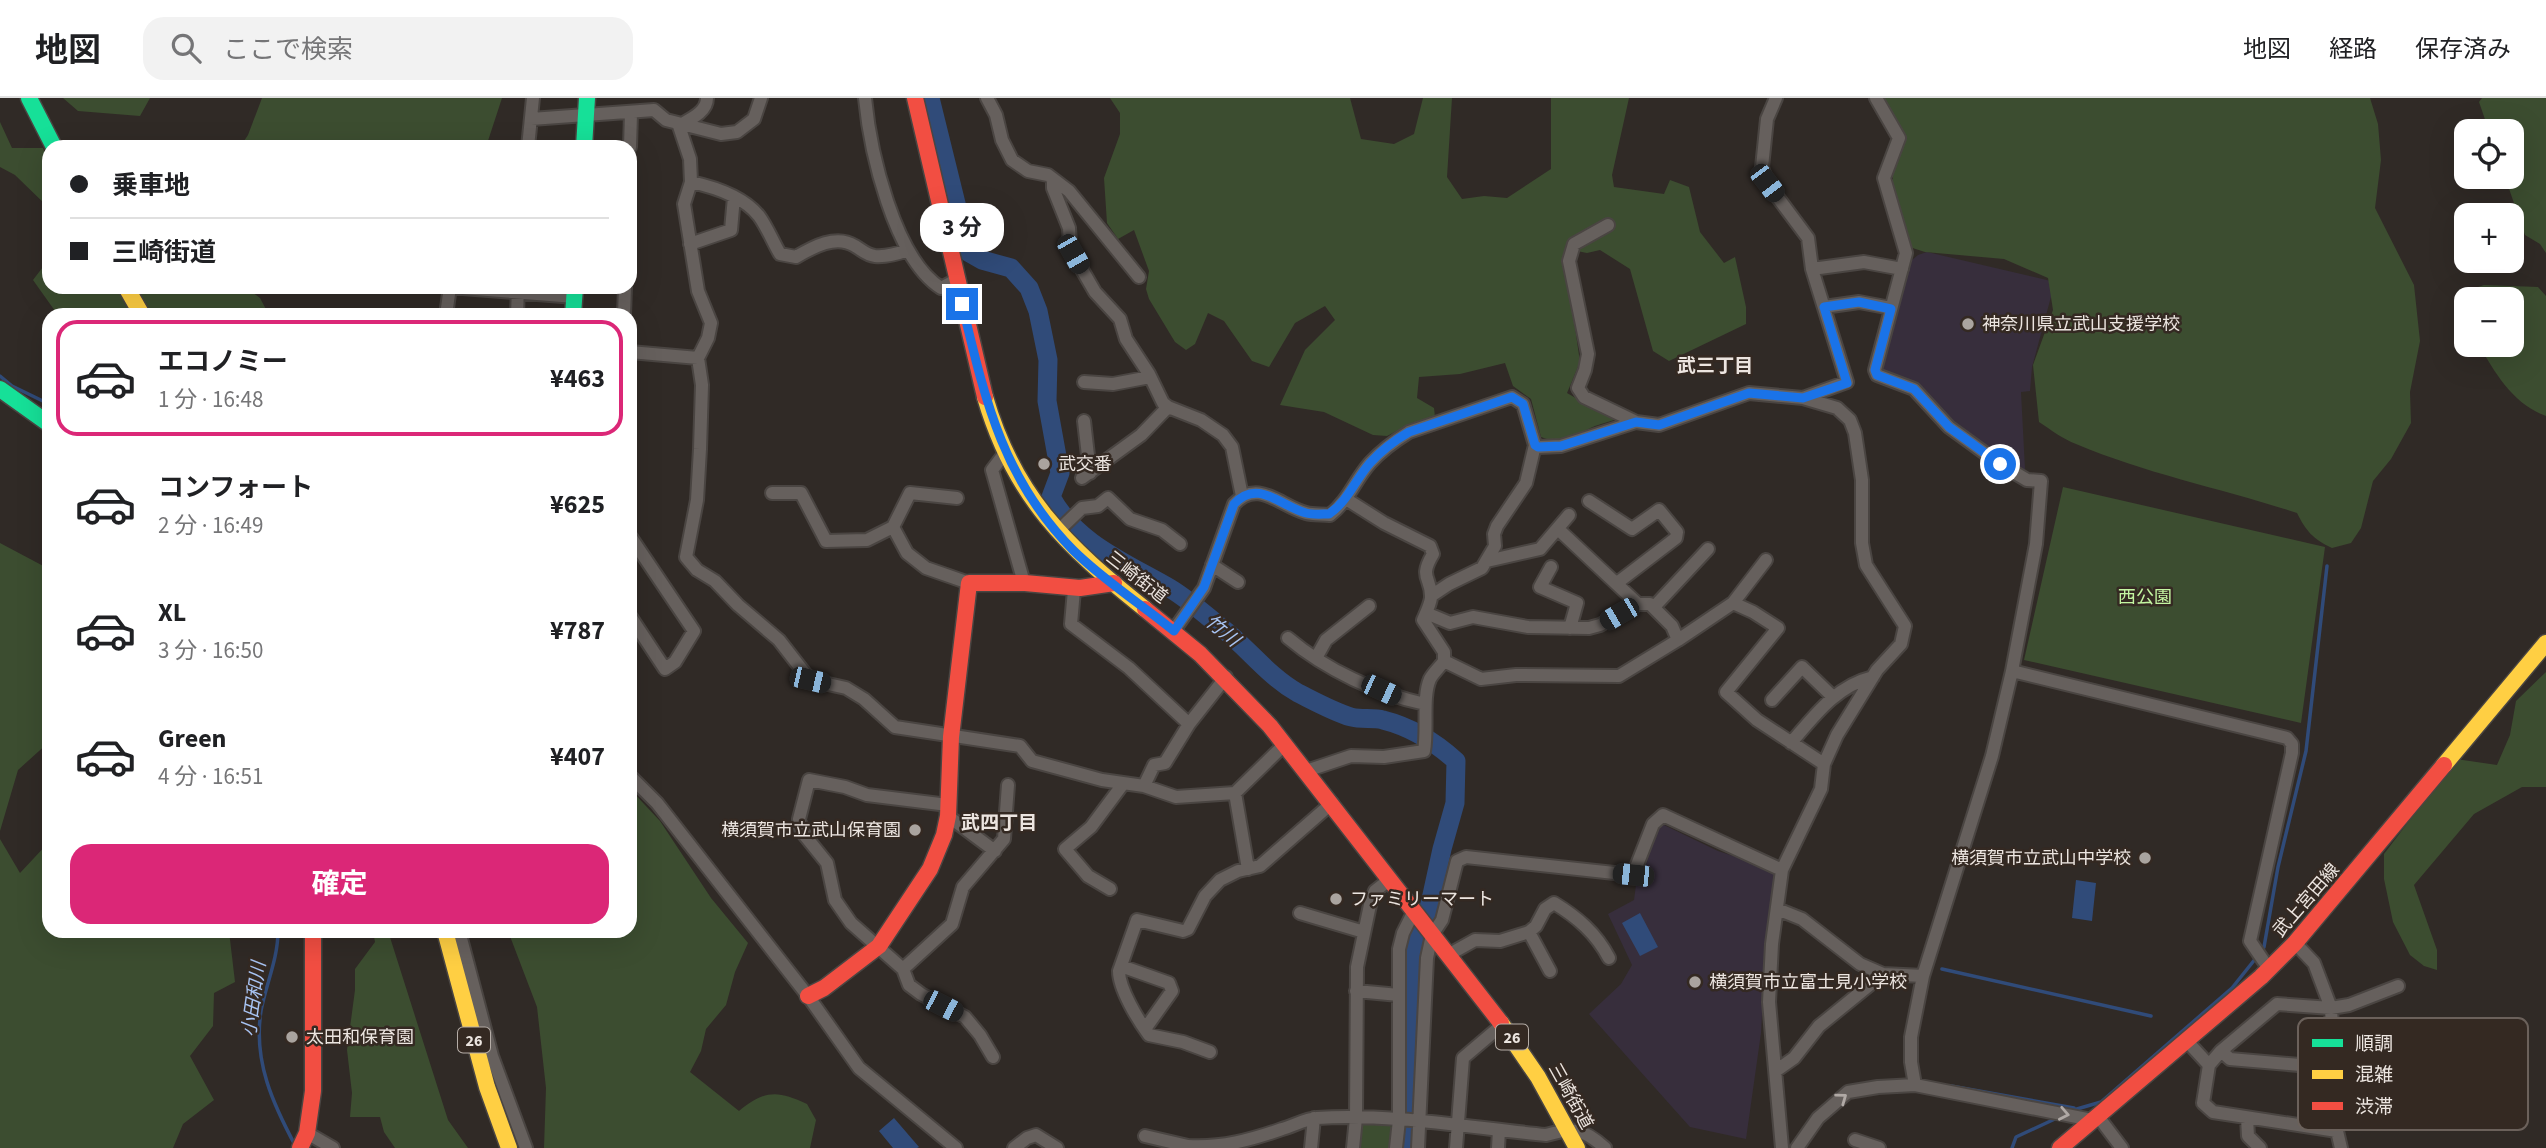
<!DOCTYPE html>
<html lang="ja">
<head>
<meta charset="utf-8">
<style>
  :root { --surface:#fff; --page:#f2f2f2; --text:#202124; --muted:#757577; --line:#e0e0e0; --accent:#db2777 }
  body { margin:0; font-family:"Source Sans 3","Noto Sans JP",sans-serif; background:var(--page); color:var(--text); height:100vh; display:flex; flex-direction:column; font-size:26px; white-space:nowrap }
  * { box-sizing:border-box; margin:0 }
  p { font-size:23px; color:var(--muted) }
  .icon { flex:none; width:38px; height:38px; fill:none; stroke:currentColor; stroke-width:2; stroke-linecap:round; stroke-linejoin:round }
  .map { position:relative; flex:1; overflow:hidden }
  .side { position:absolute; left:42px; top:210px; width:595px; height:630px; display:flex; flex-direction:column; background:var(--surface); border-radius:21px; box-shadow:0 7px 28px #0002 }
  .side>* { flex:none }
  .top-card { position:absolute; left:42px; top:42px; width:595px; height:154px; border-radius:21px; box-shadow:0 7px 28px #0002; display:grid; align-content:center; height:154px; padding:0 28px; background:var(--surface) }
  .controls { position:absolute; left:2454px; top:21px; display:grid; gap:14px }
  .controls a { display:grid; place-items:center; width:70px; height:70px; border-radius:14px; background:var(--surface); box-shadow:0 7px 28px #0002; font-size:35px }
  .end { position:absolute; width:32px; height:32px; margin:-16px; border:9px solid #1a73e8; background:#fff; box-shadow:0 0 0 4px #fff }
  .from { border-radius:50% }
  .bubble { position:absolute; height:49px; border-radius:21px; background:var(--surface); box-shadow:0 7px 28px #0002; font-size:23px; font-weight:700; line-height:49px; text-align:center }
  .car { position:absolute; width:21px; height:42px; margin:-21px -10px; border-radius:9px; box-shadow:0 0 5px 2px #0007; background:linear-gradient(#222 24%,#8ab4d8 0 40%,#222 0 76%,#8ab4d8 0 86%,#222 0) }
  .top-card b { display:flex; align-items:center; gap:24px; height:66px; font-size:26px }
  .top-card b+b { border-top:2px solid var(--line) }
  .top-card i { width:18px; height:18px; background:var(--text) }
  ul { padding:12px 0 0; list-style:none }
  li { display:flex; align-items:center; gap:21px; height:116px; margin:0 14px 10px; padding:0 14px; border:4px solid transparent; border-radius:21px }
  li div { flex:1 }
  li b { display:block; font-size:26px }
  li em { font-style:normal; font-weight:700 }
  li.selected { border-color:var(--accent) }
  li>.icon { width:63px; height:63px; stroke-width:1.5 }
  .cta { display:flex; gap:14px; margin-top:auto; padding:14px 28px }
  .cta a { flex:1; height:80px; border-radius:21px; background:var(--accent); color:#fff; font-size:28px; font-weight:700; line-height:80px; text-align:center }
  header { display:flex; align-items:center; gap:42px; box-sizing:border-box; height:98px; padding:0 35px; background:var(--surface); border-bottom:2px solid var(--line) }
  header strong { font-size:33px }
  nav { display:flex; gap:38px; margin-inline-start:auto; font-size:24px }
  .search { width:490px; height:63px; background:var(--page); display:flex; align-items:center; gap:18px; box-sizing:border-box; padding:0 24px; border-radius:21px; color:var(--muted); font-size:26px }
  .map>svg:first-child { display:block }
</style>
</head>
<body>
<header>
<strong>地図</strong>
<div class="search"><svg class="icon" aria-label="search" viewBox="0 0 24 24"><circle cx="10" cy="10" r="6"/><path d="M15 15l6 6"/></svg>ここで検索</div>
<nav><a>地図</a><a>経路</a><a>保存済み</a></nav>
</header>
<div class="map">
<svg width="2546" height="1050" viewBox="0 0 2546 1050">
  <rect width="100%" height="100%" fill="#302a26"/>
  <path fill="#372e3c" d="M1927 154 2055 184 2032 269 2030 293 2021 294 2025 371 2020 374 1952 328 1913 289 1883 276 1879 268 1912 162 1918 157Z
    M1664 727 1718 753 1773 771 1775 777 1768 881 1763 897 1761 935 1746 1041 1690 1029 1589 916 1621 886 1632 867 1608 816 1634 802 1636 787 1630 785 1657 730Z"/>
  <path fill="#3c4d30" d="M63 0H150L140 18 78 13Z
    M262 0H502L486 49H240L248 37Z
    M1110 0H1350L1361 41 1394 46 1414 36 1423 0H1452L1447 79 1462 101 1484 98 1507 100 1551 71V0H1629L1612 77 1614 89 1664 96 1670 82 1689 89 1700 134 1724 165 1735 159 1746 209V226L1669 263 1653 253 1630 171 1600 152 1587 155 1577 153 1565 160 1580 264 1567 295 1614 322 1595 328 1558 345 1541 339 1531 301 1513 288 1505 265 1460 276 1419 279 1417 300 1434 310 1435 319 1412 325 1387 338 1373 337 1324 314 1280 307 1305 252 1335 222 1325 208 1295 225 1269 269 1252 263 1224 223 1208 215 1195 246 1186 252 1175 244 1149 201 1146 191 1149 173 1134 132 1118 141 1107 125 1104 80 1120 36V15Z
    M1880 0H2370L2378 26 2381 62 2375 110 2414 187 2420 243 2410 294 2411 325 2391 361 2373 383 2361 430 2351 445 2332 450C2313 441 2306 433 2297 415 2224 391 2147 376 2076 346 2063 341 2051 332 2039 324L2033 267 2053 212 2048 180 2004 161 1925 154 1900 146 1891 108 1896 30Z
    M2482 0H2546V155L2540 146 2525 137 2505 79H2511V33H2489L2479 4Z
    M0 24 12 50H43L49 65V110L15 77 0 69Z
    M49 161V189H245L260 200 269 217H55V213L33 182Z
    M2484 187 2538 189 2546 198V318C2513 306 2495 275 2479 247H2511V201H2469L2475 190Z
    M2063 389 2325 449 2301 625 2024 562Z
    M0 445 49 471V644L18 672 0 733Z
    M2546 574V689H2522L2474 716 2414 787 2437 852V872L2424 868 2410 857 2393 824 2384 781V756L2456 661 2497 667 2510 637 2516 603Z
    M630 691 660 723 711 800 748 845 735 874 726 907 706 931 701 953 690 974 739 1013C765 992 777 992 807 1006L816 1022 810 1050H544L546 990 537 909 508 833H630Z
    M0 741 20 775 49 744V833H229L235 884 214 895 213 928 190 958 214 1002 183 1026 173 1050H0Z
    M373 833H388L448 1022 468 1050H395L384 1034 380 1019H350L352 995 347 952 355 892V871L375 844Z
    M1356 1020 1399 1022 1396 1050H1353Z"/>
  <path fill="#304b79" d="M2076 782 2096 785 2092 823 2072 820Z
    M1640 815 1658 849 1640 858 1622 825Z
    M894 1020 919 1049 917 1050H893L879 1033Z"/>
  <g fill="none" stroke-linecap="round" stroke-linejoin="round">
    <path stroke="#304b79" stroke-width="3.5" d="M0 278 12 288 49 306
      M278 833C278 861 266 886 261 913 253 963 273 1006 296 1049
      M2261 854 2264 849 2278 769 2306 653 2327 468
      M1942 871 2151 918
      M1951 988 2074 1010
      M2070 1013 2101 1004 2232 890 2256 860
      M2012 1050 2016 1039 2057 1020"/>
    <path stroke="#304b79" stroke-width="19" d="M930 0 968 154 982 162 1011 170 1029 190 1038 213 1048 262 1047 303 1060 375 1051 399C1075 444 1124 464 1166 488 1186 499 1204 516 1222 530 1248 550 1268 578 1298 595 1314 603 1334 614 1351 619 1362 622 1373 619 1383 622 1411 629 1435 644 1456 663L1455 705 1442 751 1430 806 1415 853 1409 910 1403 1050"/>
    <g stroke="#4a4542" stroke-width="16">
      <path id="street" d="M865 0C870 53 894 160 941 190L956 182
        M987 0 996 17 1002 42 1012 62 1028 73 1048 77 1069 93 1139 179
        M1776 0 1767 21 1762 69 1767 85 1808 140 1812 171 1847 284 1803 300
        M1876 0 1899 40 1884 80 1906 155 1875 272 1877 277 1914 291 1949 329 2000 366 2027 382 2041 383 2036 446 2012 573 1992 658 1923 878 1911 939V964L1915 987
        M531 21 654 12 666 22 721 36 737 34 754 21 761 0
        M678 25 690 61 691 84 684 106 698 193 711 225 708 240 698 260 702 287 700 351 697 402 686 459 697 472 715 483 738 507 779 542 810 582 846 590 864 601 895 629 1020 648 1032 663 1102 682 1144 688 1176 699 1235 695 1285 646
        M682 26C693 20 707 13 707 0
        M528 49 533 0
        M630 49 631 15
        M1053 81V90L1069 130 1070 146 1073 156 1095 194 1120 221 1126 241 1149 276 1163 305 1168 309 1201 322 1223 337 1232 349 1242 398
        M691 84C714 89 743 98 759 118 767 129 773 144 780 156L796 159C813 149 836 136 855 148 862 152 866 157 875 158 887 159 897 156 908 152
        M1608 127 1574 146 1569 163 1588 256 1585 272 1578 290 1584 299 1636 324
        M690 146 731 132 734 99
        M1812 171 1864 164 1902 171
        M450 189 575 199
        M1824 209 1859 204 1891 210
        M446 217 450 189
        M517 217 518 189
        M624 217 625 189
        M630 254 698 260
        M1084 284 1113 286 1150 279
        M1084 323 1090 375
        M1535 347 1538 349 1561 348 1636 324 1659 327 1749 295 1803 300 1837 310 1850 322 1855 335 1862 382V445L1866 467 1905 528 1901 546 1877 572 1837 637 1824 666 1821 691 1782 772
        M1005 355 992 372 1024 485
        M1082 380 1141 337 1168 309
        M772 395H801L826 443 867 442 893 429
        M957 400 910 395 893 429 907 455 926 470 969 485
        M1346 401 1384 425 1430 448 1433 456C1418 481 1432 479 1431 500 1430 507 1426 515 1423 522L1444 554V563
        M1589 403 1632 431 1659 412 1677 434 1676 440 1617 485
        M1558 431 1638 506
        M1057 434 1082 410 1098 408 1108 400 1130 421 1162 432 1180 446
        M630 438 694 533 675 564 665 571 630 518
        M1487 463 1540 451 1569 417
        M1212 467 1238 484
        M1551 469 1540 489 1577 505 1570 530
        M1074 492 1071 526 1129 570 1189 626 1165 665 1154 667 1144 688
        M1733 505 1753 514 1778 530 1726 594 1757 622 1824 666
        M1654 509 1708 451
        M1426 515 1450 525 1473 519 1528 529 1589 530 1600 527 1638 506H1650L1672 528 1678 542
        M1174 532 1204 490 1234 406C1258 380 1280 408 1306 415 1313 417 1322 416 1330 417 1348 403 1355 382 1370 365 1381 353 1396 342 1409 334L1512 299 1523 306 1535 347 1526 385 1497 428 1494 436 1495 448 1482 470 1449 486 1431 498
        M1288 540C1326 572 1378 596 1425 606
        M1316 560 1326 542 1369 508
        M2012 573 2287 640 2292 646V655L2250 843 2269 871
        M1772 602 1802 569 1832 598
        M1189 626 1226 579
        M1791 645C1815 617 1836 588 1873 579
        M1306 673 1351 658 1384 659 1424 653C1428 631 1422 599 1430 581 1433 575 1440 569 1444 563L1481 581 1516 577 1619 578 1678 542 1733 505 1766 462
        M630 678 657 705 808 898 859 970 956 1050
        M1235 695 1248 771
        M948 707 867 697 845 689 809 682 799 721 802 734 827 765 835 802 851 825 903 871 909 887 921 896 965 919 980 937 993 959
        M948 718 995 753
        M1110 791 1088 778 1065 751 1091 729 1123 686
        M1777 811 1802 821 1860 866 1883 876
        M1300 815 1364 834
        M459 833 492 958 526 1050
        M1529 834 1550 873
        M2295 845 2314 865 2331 910 2337 1033 2341 1050
        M1448 857 1475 842 1500 843 1529 834 1536 828 1545 811 1554 805C1577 819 1596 835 1609 860
        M1121 868 1169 885 1172 893 1145 931
        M903 871 952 826 963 789 1004 741 1008 687
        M1356 893 1399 897
        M2186 942 2209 967
        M2221 953 2230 961 2334 970
        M1210 954 1183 944 1149 937C1138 922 1119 891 1119 873L1137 822 1183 833 1188 831 1205 798 1220 782 1238 773 1260 768 1332 705
        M1777 972 1794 960 1819 928 1883 876 1923 878
        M2097 1017 2122 1050
        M2247 1020 2248 1038 2260 1050
        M2337 1033 2213 1014 2203 1005 2209 967 2221 953 2277 906 2331 910 2349 907 2398 888
        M307 1035 333 1050
        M1145 1038 1188 1048V1050
        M1855 1042 1879 1050
        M1188 1048C1221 1050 1251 1042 1282 1031 1293 1028 1305 1021 1317 1020 1391 1015 1473 1030 1546 1037 1573 1029 1583 1030 1605 1050
        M1014 1050 1027 1040 1036 1037 1057 1050
        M1311 1050 1314 1020
        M1353 1050 1356 1020 1357 869 1371 802 1375 793 1389 782
        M1396 1050 1399 1022V851L1403 835 1414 813
        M1418 1050 1427 860 1432 837 1442 822 1457 763 1466 759 1633 777 1653 726 1663 717 1782 772 1772 846 1769 904 1782 1050
        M1456 1050 1463 960 1503 926
        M1498 1050 1499 1032
        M1797 1050 1818 1020 1848 994 1878 989 1915 987 2092 1022"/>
    </g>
    <g stroke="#4a4542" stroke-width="19">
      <path id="fast" d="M29 0 54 49
        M584 49 587 0
        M573 217 575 189
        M0 291 49 326"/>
    </g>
    <g stroke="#4a4542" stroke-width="19">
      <path id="slow" d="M126 189 142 217
        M985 299C1014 399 1066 448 1145 511
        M2444 667 2546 545
        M445 833 487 989 509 1050
        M1501 925 1538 979 1577 1050"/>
    </g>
    <g stroke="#4a4542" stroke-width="19">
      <path id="jam" d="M915 0 985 299
        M1145 511 1200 556 1270 628 1501 925
        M808 898 824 890 879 848 930 771 944 737 948 718 951 639 969 485H1025L1080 490 1114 485
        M300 1050 307 1035 313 993V833
        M2060 1050 2261 879 2295 845 2444 667"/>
    </g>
    <use href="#street" stroke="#66605d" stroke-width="12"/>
    <use href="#fast" stroke="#16e098" stroke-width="16"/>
    <use href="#slow" stroke="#ffcf43" stroke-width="16"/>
    <use href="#jam" stroke="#f24e42" stroke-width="16"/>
  </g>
  <defs><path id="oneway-chevron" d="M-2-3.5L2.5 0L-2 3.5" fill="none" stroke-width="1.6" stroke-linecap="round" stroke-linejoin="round" transform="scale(1.75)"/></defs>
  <g stroke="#b0a9a5">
    <use href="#oneway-chevron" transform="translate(1842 1000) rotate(-36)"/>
    <use href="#oneway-chevron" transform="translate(2064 1016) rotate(11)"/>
  </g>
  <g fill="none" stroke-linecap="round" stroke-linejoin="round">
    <path stroke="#1a73e8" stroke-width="9" d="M962 206C985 301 1002 380 1073 452 1103 482 1141 506 1174 533L1204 489 1234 406C1258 380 1280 408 1306 415 1313 417 1322 416 1329 416 1348 403 1355 382 1370 365 1381 353 1395 342 1409 334L1512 299 1523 306 1535 347 1538 349 1561 348 1636 324 1659 327 1749 295 1803 300 1847 285 1824 209 1859 204 1891 211 1875 272 1877 277 1914 291 1949 329 2000 366"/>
  </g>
  <g fill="#aaa49f" stroke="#342922" stroke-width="2.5">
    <circle cx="1968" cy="226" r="7"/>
    <circle cx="1044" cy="366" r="7"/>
    <circle cx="915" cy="732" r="7"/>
    <circle cx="2145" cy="760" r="7"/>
    <circle cx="1336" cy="801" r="7"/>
    <circle cx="1695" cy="884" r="7"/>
    <circle cx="292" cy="939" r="7"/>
  </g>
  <g text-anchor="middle" stroke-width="5" stroke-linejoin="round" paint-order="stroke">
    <g fill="#342922" stroke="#b5ada7" stroke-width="2">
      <rect x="1496" y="926.5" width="32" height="25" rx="5"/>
      <rect x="458" y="929.5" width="32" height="25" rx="5"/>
    </g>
    <g font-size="16" font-weight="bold" fill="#ece5e0">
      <text x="1512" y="945">26</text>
      <text x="474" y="948">26</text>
    </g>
    <g font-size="18" fill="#ece5e0" stroke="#342922" text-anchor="start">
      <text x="1982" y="232">神奈川県立武山支援学校</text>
      <text x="1058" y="372">武交番</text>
      <text x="901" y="738" text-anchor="end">横須賀市立武山保育園</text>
      <text x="2131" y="766" text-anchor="end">横須賀市立武山中学校</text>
      <text x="1350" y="807">ファミリーマート</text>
      <text x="1709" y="890">横須賀市立富士見小学校</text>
      <text x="306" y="945">太田和保育園</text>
    </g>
    <g font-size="18" fill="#ece5e0" stroke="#342922">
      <text transform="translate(1137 479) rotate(38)" y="6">三崎街道</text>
      <text transform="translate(2306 802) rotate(-49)" y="6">武上宮田線</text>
      <text transform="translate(1571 998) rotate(61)" y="6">三崎街道</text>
    </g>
    <g font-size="18" fill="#c3f6a1" stroke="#342922">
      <text x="2145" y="505">西公園</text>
    </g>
    <g font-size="19" font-weight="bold" fill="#ece5e0" stroke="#342922">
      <text x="1715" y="274">武三丁目</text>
      <text x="999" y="731">武四丁目</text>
    </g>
    <g font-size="19" font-style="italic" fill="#a7c3f2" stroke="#342922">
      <text transform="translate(1223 532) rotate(40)" y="7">竹川</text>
      <text transform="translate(253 901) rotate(-82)" y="7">小田和川</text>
    </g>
  </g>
  <rect x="2298" y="920" width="230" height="112" rx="10" fill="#342922" stroke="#6b615b" stroke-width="2"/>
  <rect x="2312" y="941" width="31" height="8" fill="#16e098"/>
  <rect x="2312" y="972" width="31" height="9" fill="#ffcf43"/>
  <rect x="2312" y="1004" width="31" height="8" fill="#f24e42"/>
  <g font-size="19" fill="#ece5e0">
    <text x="2355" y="952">順調</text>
    <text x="2355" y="983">混雑</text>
    <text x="2355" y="1015">渋滞</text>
  </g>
</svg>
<div class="controls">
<a><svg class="icon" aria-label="locate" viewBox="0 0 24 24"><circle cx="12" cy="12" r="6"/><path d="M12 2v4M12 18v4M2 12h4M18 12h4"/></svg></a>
<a>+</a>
<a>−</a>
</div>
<i class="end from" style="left:2000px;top:366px"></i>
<i class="end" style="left:962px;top:206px"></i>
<div class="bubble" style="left:920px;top:105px;width:84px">3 分</div>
<i class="car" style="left:1767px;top:85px;rotate:143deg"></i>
<i class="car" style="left:1073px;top:156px;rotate:150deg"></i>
<i class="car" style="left:1619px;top:516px;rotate:240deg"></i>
<i class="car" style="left:810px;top:582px;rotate:103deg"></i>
<i class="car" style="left:1381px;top:592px;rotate:115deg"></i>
<i class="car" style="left:1633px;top:777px;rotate:276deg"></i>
<i class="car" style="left:943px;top:908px;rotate:117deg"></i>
<div class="top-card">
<b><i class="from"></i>乗車地</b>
<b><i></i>三崎街道</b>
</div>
<section class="side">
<ul>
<li class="selected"><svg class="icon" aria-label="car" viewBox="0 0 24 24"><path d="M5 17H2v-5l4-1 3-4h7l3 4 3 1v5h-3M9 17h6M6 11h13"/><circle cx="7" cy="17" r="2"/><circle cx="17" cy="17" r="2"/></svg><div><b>エコノミー</b><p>1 分 · 16:48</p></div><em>¥463</em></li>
<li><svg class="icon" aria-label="car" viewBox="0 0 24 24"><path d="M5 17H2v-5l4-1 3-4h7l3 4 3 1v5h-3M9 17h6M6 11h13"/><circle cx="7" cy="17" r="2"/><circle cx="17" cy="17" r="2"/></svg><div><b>コンフォート</b><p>2 分 · 16:49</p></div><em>¥625</em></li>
<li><svg class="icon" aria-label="car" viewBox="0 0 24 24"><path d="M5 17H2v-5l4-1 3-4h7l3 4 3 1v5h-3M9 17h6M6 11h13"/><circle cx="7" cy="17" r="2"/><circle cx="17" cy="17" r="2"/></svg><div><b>XL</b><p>3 分 · 16:50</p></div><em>¥787</em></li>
<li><svg class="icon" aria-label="car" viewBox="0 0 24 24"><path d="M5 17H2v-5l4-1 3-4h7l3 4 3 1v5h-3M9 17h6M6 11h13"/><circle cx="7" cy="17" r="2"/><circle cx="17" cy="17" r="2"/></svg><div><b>Green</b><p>4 分 · 16:51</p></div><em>¥407</em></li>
</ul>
<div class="cta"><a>確定</a></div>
</section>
</div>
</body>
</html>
